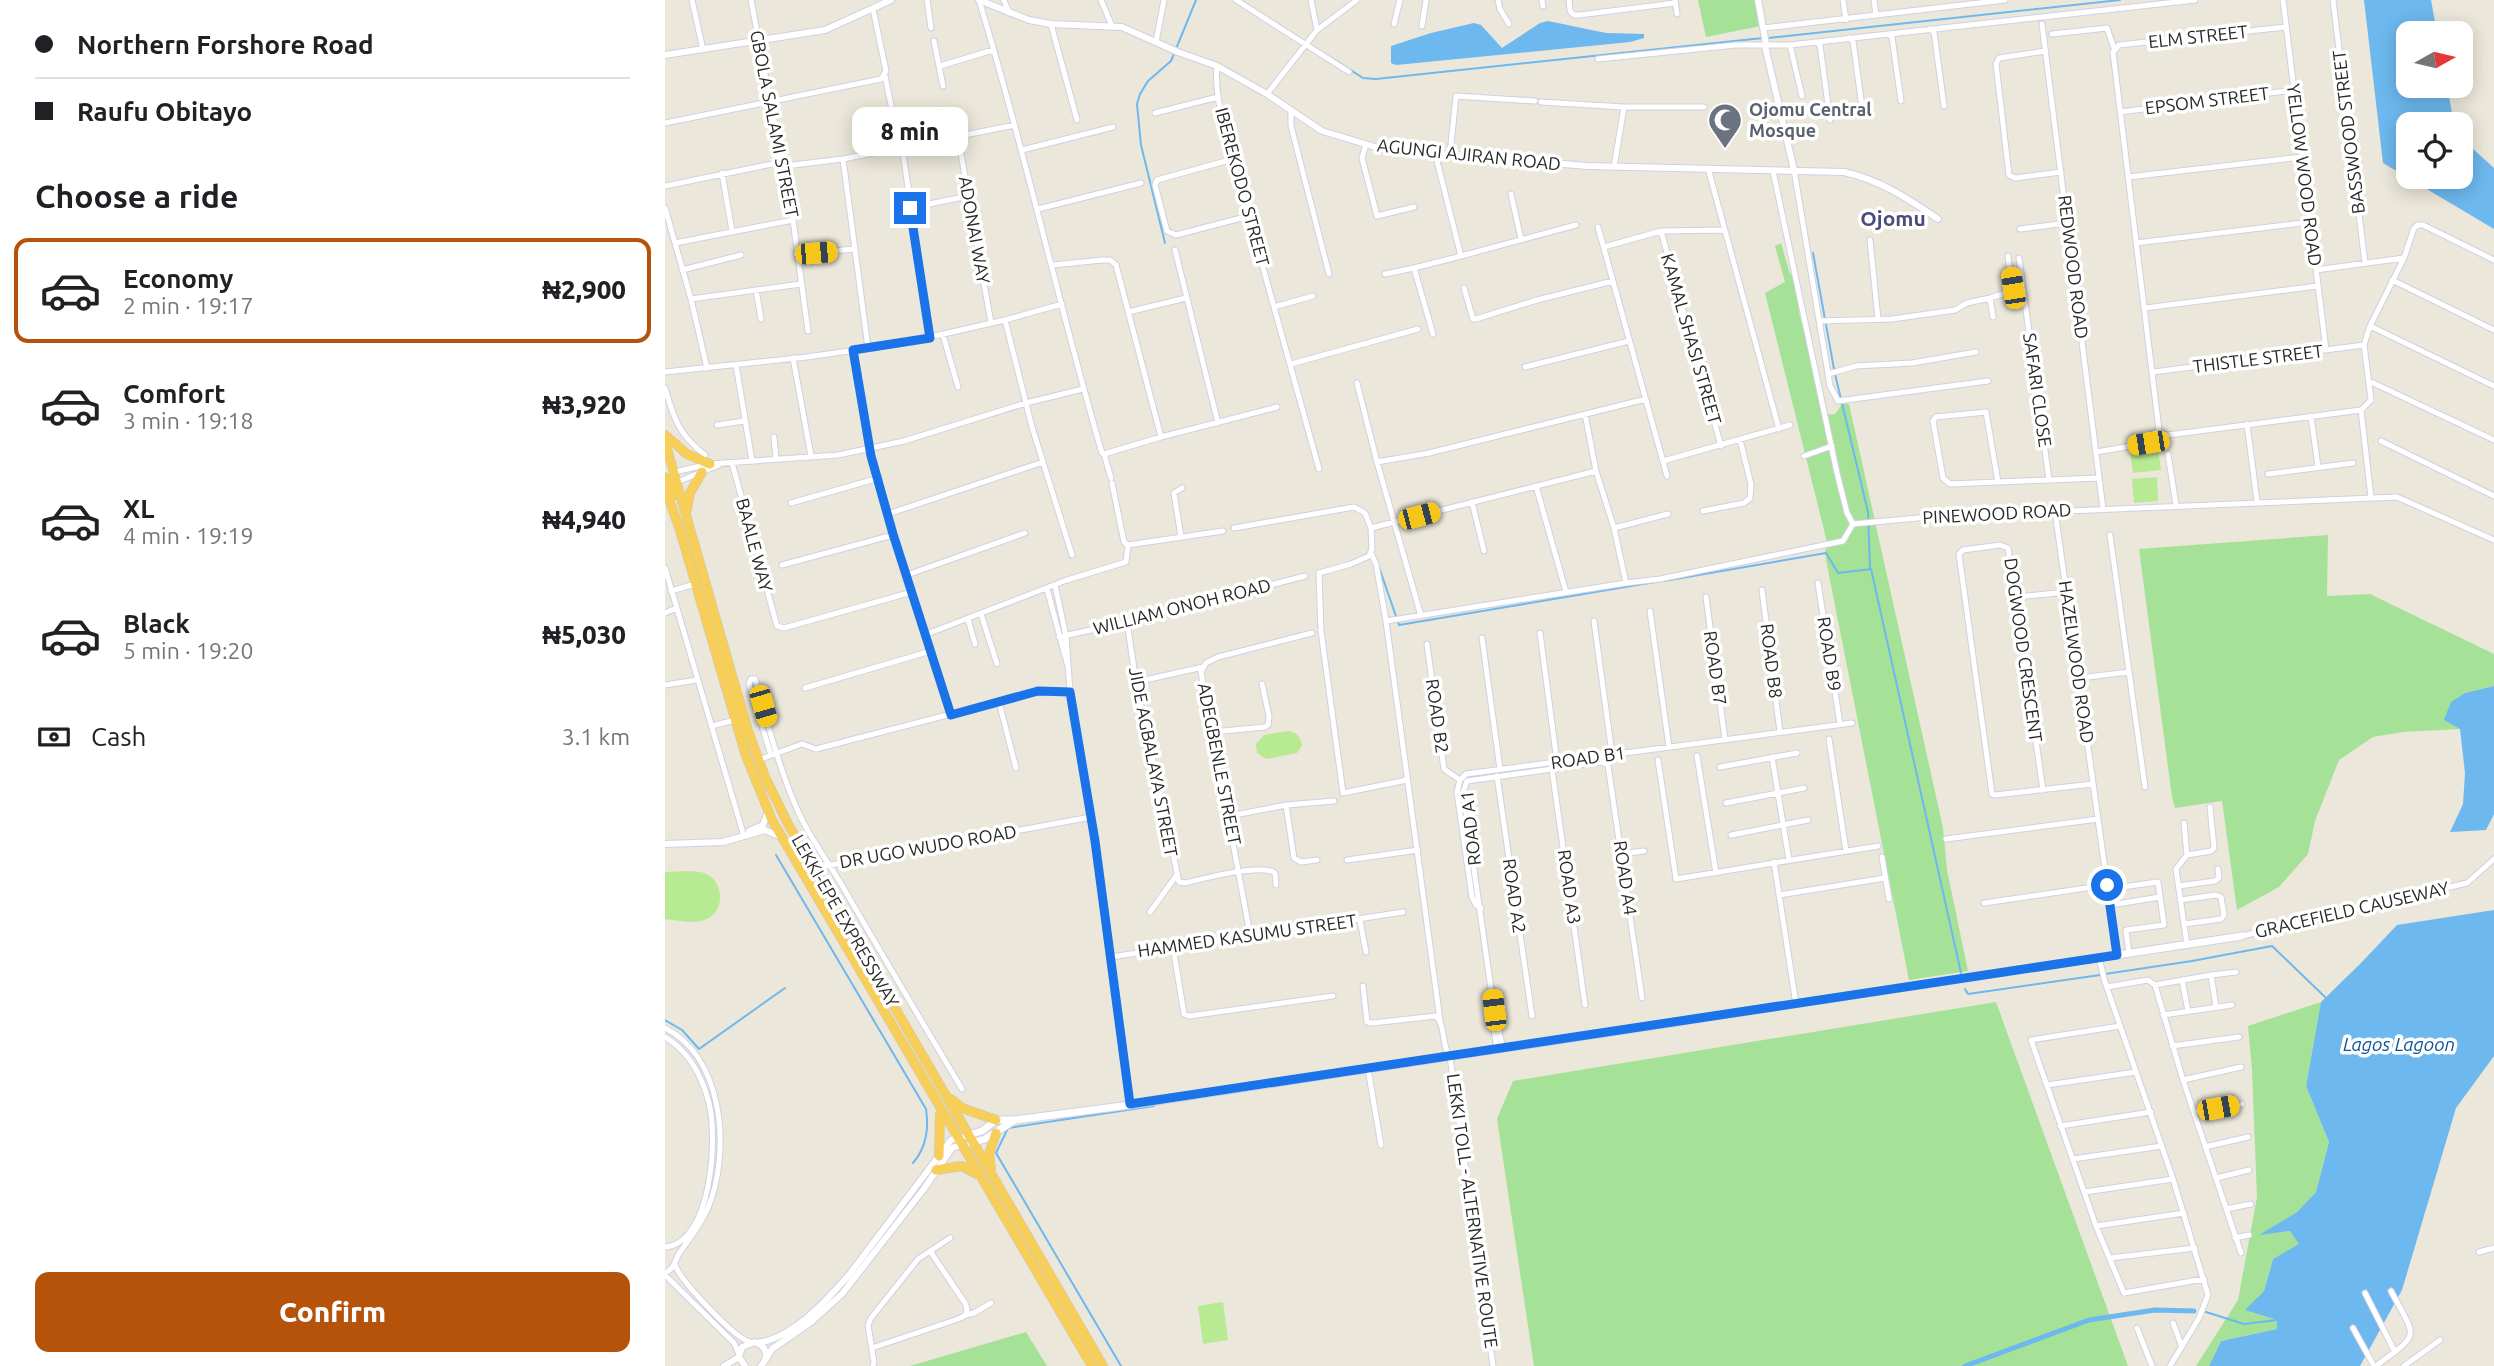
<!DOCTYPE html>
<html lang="en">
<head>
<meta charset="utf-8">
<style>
  :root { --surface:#fff; --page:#f2f2f2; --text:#202124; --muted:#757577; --line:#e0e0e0; --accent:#b45309 }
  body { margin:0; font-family:Ubuntu,sans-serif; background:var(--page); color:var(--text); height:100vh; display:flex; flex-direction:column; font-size:26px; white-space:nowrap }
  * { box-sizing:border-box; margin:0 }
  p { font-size:23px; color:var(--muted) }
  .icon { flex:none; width:38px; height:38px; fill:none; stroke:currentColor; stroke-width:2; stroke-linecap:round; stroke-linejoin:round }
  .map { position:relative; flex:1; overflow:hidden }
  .panel { display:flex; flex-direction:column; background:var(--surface); width:665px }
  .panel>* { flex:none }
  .top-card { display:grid; align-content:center; height:154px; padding:0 35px; background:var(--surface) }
  .needle { width:46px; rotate:82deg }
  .controls { position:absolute; left:1731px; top:21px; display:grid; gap:14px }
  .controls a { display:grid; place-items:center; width:77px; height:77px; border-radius:14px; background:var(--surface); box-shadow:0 4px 18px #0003; font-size:35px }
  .end { position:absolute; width:32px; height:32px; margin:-16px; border:9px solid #1a73e8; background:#fff; box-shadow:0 0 0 4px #fff }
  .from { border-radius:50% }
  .bubble { position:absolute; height:49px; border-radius:14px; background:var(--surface); box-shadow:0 4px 18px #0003; font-size:23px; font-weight:800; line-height:49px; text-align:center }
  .car { position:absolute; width:21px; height:42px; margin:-21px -10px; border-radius:9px; box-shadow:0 0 5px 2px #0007; background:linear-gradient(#f5c518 24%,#345 0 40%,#f5c518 0 76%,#345 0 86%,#f5c518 0) }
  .top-card b { display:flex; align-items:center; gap:24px; height:66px; font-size:26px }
  .top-card b+b { border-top:2px solid var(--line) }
  .top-card i { width:18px; height:18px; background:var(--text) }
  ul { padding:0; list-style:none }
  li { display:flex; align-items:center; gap:21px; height:105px; margin:0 14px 10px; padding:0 21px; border:4px solid transparent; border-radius:14px }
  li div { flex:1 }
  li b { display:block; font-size:26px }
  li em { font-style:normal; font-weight:800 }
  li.current { border-color:var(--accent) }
  li>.icon { width:63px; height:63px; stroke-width:1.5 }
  h2 { padding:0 35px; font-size:32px; line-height:84px }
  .pay { display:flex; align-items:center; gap:18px; height:77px; padding:0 35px; font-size:26px }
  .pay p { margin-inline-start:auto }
  .action { display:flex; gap:14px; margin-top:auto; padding:14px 35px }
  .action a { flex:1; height:80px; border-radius:14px; background:var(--accent); color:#fff; font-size:28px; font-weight:800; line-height:80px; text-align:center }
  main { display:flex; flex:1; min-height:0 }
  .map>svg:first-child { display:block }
</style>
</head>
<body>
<main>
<section class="panel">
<div class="top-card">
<b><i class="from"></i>Northern Forshore Road</b>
<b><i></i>Raufu Obitayo</b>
</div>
<h2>Choose a ride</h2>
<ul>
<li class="current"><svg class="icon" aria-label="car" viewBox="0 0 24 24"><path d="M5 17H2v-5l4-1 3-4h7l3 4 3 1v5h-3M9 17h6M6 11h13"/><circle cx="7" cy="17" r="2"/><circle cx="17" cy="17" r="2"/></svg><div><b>Economy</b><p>2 min · 19:17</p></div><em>₦2,900</em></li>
<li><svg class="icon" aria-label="car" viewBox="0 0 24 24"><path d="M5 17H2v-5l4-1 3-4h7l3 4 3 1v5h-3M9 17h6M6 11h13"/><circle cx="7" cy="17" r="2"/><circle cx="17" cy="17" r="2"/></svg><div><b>Comfort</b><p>3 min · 19:18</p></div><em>₦3,920</em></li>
<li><svg class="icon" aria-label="car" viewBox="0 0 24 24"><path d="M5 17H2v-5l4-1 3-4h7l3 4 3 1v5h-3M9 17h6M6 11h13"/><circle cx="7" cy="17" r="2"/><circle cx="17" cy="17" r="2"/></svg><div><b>XL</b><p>4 min · 19:19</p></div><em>₦4,940</em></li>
<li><svg class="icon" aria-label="car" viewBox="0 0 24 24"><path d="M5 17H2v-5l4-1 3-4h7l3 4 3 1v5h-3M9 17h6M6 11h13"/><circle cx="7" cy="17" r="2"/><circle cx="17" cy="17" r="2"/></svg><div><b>Black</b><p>5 min · 19:20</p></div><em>₦5,030</em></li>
</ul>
<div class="pay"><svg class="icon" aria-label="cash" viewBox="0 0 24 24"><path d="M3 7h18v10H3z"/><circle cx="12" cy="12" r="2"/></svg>Cash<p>3.1 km</p></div>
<div class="action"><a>Confirm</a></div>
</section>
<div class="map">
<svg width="1829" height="1366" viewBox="0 0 1829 1366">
  <rect width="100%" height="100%" fill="#ebe7da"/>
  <path fill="#a5e297" d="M1033 0H1095L1101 25 1041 37Z
    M1116 243 1125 274H1130L1134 313 1161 415 1170 414 1177 404H1184L1278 828 1282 870 1303 971 1244 980 1161 560 1160 550 1163 546 1100 293 1120 282 1110 246Z
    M1663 535 1662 596 1705 594 1829 654V686L1800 693 1795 729 1738 732 1708 737 1674 760 1650 821 1643 854 1614 887 1572 910 1557 801 1510 808 1507 797 1474 549Z
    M1331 1002 1463 1366H869L832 1119 848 1081Z
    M1656 1002 1641 1086 1664 1142 1651 1192 1632 1212 1596 1234 1625 1231 1635 1244 1608 1259 1599 1291 1581 1310 1612 1320V1329L1556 1341 1544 1366H1531L1573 1300 1592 1197 1587 1070 1583 1026Z
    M361 1332 382 1366H245Z"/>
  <path fill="#b7ea92" d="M1493 449 1496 470 1468 473 1465 452Z
    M1492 477 1493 501 1469 503 1467 479Z
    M624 731C632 733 636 737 637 746L632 753 601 759 592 753 591 744 599 735Z
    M0 872C11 872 28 870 39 873 60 880 61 914 39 920 28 924 11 920 0 919Z
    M558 1302 563 1340 538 1344 533 1306Z"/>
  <path fill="#6db8ee" d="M1699 0H1766L1772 33H1743V86H1782L1789 124H1743V177H1796V138L1829 168V229L1718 163Z
    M883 21 941 33 979 34V38L965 42 731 65 726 63V46L766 33 809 23 816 25 837 48 875 23Z
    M1829 686V814L1821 830 1785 832 1798 804 1800 773 1795 729 1779 720 1786 702 1800 693Z
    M1829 910V1056L1791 1108 1737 1290 1695 1366H1544L1556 1341 1612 1329V1320L1580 1310 1599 1291 1608 1259 1634 1244 1625 1231 1594 1235 1632 1212 1651 1192 1664 1142 1641 1086 1656 1002 1697 962 1732 925Z"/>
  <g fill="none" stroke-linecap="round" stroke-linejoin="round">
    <path stroke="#6db8ee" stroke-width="2" d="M1103 38 1455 0
      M670 60 698 78 711 79 1098 38
      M500 243 476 145 472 104 475 94 483 81 506 61 531 0
      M1148 253 1169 369
      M1170 374 1203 512 1205 568
      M714 567 734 625 990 582
      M999 581 1161 553 1173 573 1206 569 1296 973
      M111 855 261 1109C264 1129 261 1148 248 1163
      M1440 974 1527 961 1607 946 1660 997
      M1300 989 1303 994 1435 975
      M0 1020 17 1030 34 1049 120 988
      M1541 1312 1579 1324 1612 1320
      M456 1366 331 1153 343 1128 489 1106"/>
    <path stroke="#6db8ee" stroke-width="5" d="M1300 1366 1424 1320 1490 1310 1529 1311"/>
    <g stroke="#d0d0e2" stroke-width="7">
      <path id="minor" d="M27 0 38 50
        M86 0 128 220 143 331
        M262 0 266 28
        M314 0C360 150 393 303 437 453L439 454 496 437 612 407
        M339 0 344 13
        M436 0 447 26
        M571 0 684 72
        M646 0 652 30
        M833 0 835 9 844 24
        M877 0 878 6
        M904 0 905 11 909 15H914L1010 3
        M1010 0 1012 14
        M1178 0 1181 20
        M1209 0 1211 15
        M1618 0 1661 350
        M1668 0 1700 263
        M386 24 412 120
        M729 24 735 0
        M1377 24 1438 509
        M757 26 761 0
        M1099 28 1340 0
        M1265 29 1269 32 1279 106
        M1223 34 1227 37 1236 101
        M1387 34 1442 28 1449 48
        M1184 38 1188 41 1198 114
        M269 41 278 86
        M491 42 499 0
        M1151 42 1155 45 1165 120
        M1125 45 1137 96
        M1381 51 1334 58 1331 64 1344 175 1350 178 1396 172
        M933 59 1071 45H1125L1530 0
        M275 66 328 50
        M552 66C547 102 574 179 584 217 608 301 631 385 654 469
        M220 76 226 105
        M602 94 652 30 692 0
        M876 102 959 107H1039
        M278 110 284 139
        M626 111V126L664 274
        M1455 112 1629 90
        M490 113 553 97
        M0 123 216 79 221 71 208 9
        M293 137 326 323
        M701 144 697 158 712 216 749 207
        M237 146 265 338
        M357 150 448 127
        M785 154 791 96 870 101
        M178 159 203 348
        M568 159 492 180 490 185 502 231 511 235 584 216
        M949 167 959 107
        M1043 168 1114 429
        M1129 170 1165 386 1173 401 1323 381
        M1108 171 1172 473 1182 513 1188 524 1263 517 1732 497 1829 540
        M57 173 67 231
        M1463 177 1637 157
        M0 186 107 164 128 165 178 159 350 125
        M846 194 856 239
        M0 208 26 299 42 368
        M245 208 303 196
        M373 209 476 183
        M933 227 1002 476
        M1355 229 1402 223
        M996 231 1056 446
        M1205 240 1213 319
        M10 243 128 220
        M1471 243 1645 222
        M939 247 996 231 1060 230
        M510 250 553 423
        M131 254 190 249
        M796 256 911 225
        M1354 258 1384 480
        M387 265 438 260H445L451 265 496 437
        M17 270 76 255
        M1651 270 1739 258
        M720 274 749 268
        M1727 280 1829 330
        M799 288 808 319H811L872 300 948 281
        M91 290 96 319
        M1325 298 1347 291 1343 256
        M26 299 136 284
        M609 307 648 296
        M1480 308 1653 286
        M463 312 521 298
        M340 320 367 427 407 555
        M1155 321 1227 319 1290 310 1302 303 1325 298 1328 317
        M1705 326 1829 386
        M768 334 749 268 796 256 770 153
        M278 335 293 387
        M188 350 206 456 228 535 286 715
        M128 358 146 456
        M626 364 753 329
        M71 365 87 461
        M860 367 964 341
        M0 372 142 357 239 343 340 320 397 304
        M1488 372 1699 345
        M1163 374 1191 366 1247 363 1311 352
        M1704 381 1829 440
        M692 383 712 462 756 616
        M0 388C9 419 14 435 40 455
        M1646 416 1653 467
        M1582 424 1592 501
        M52 425 79 421
        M1494 430 1448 52 1454 45 1621 27
        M1494 430 1497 434 1503 435 1696 410
        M109 437 111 459
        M1716 441 1829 496
        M1431 452 1484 443 1488 434 1494 430
        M439 454 446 478
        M1503 454 1511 505
        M1139 456 1167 446
        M998 461 1125 425
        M712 462 764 453 981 399
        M67 463 112 626 119 628 247 592
        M931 471 949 528 961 583 995 579 1178 541 1188 524
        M9 472 45 464 173 455 239 441 361 403 418 389
        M1603 474 1688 463
        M12 482 54 465
        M1333 482 1321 412 1271 417 1268 421 1278 478 1285 484 1434 478
        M871 486 901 592
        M1706 498 1696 410 1706 400 1699 345 1705 326 1739 258 1749 228 1753 225H1758L1829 260
        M807 502 819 551
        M126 503 214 478
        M1038 511 1079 503 1085 498 1086 484 1075 440
        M1390 511 1452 955
        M223 514 378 462
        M569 528 689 507 700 513 706 528
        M949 528 1003 514
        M1445 535 1480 787
        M516 537 509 493 517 488
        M463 545 558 531
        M706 553 711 564 721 621 775 1020
        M117 565 228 535
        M0 568 78 833
        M242 575 360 533
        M1153 583 1175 724
        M390 585 401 636 405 692 426 817 465 1105
        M382 589 402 663
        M1097 590 1115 732
        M6 591 30 584
        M1041 597 1060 740
        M1351 597 1402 592
        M985 611 1004 747
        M0 613 11 608
        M316 614 332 664
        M303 619 310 644
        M721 621 961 583
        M929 621 947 754
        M462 622 471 682 514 882 519 883C538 879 595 863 610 873L611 885
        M875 633 892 762
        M262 634 402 580 461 562 463 545 459 542 447 483
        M394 637 462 622 640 576
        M817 638 835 769
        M762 644 779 769 795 780
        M1414 678 1464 672
        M86 679H90L91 682C103 725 114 768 132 809 143 836 163 861 178 887 217 955 257 1022 297 1089
        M86 679 84 684 106 755
        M471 682 538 667
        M0 685 32 680
        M140 688 266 651
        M334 702 351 768
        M47 726 70 720
        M547 732 600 727 603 725 604 716 597 684
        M1164 739 1181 851
        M1032 756 1051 873
        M1107 757 1124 860
        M93 760 137 744 151 749 367 693 405 692
        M993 760 1011 879 1213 846
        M1055 767 1132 753
        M887 769 920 1005
        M832 776 867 1016
        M742 780 678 793 656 631 654 573 686 564 704 556 707 549 706 528 931 471 920 414
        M1378 790 1343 548 1335 545 1298 550 1294 554 1327 794 1330 795 1428 784
        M1061 803 1139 788
        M621 805 629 858 636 862 652 860
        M564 816 621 805 669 801
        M1519 823 1522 855
        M1066 835 1143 820
        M1281 839 1433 819
        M956 854 979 851
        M1217 857 1224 899
        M145 860 161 866 426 817
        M682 860 753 850
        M1109 862 1131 1004
        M1513 886 1550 881 1554 878 1553 869
        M1450 888 1493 882 1499 925 1461 930 1464 954
        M1114 895 1220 878
        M1515 900 1551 895 1556 897 1559 915 1556 919 1519 924
        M1319 903 1442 885
        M1452 904 1495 897
        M816 908 811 905 807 897 792 792 795 780 801 774 1187 723
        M485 912 511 876
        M695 920 701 952
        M585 934 536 672 541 663 553 657 647 633
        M1577 936 1802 883 1829 859
        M1522 945 1511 869 1522 855 1546 851 1549 848 1545 807
        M508 947 519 1014 524 1016 668 996
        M446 957 738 912
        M1434 958 1440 982 1508 1179 1543 1295 1534 1318 1505 1366
        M1546 975 1571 972
        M1517 980 1523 1011
        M1490 985 1546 975 1551 1007
        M698 986 702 1022 707 1023 771 1016C781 1026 776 1045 785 1057L828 1366
        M1442 987 1483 980 1490 985 1518 1080 1576 1253
        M830 1013 838 1049
        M1498 1015 1567 1005
        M1455 1026 1366 1040 1431 1226 1459 1293 1539 1279
        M0 1028C57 1057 64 1143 47 1197 40 1219 28 1234 15 1252 9 1261 10 1269 0 1273
        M0 1037C25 1052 37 1076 44 1103 53 1137 47 1243 0 1247
        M1507 1046 1574 1037
        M832 1050 828 1022 829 1010 798 792 802 781 936 762 943 765 977 998
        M703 1069 716 1145
        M1518 1080 1576 1067
        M1382 1085 1471 1072
        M1529 1112 1577 1104
        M1395 1126 1486 1112
        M1540 1147 1583 1137
        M1408 1159 1497 1146
        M1551 1178 1584 1170
        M1420 1192 1508 1179
        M1561 1209 1586 1204
        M1431 1226 1519 1213
        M1570 1238 1584 1235
        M1814 1252 1829 1248
        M1445 1258 1530 1248
        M10 1265C16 1281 69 1338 85 1342
        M0 1275 69 1343 74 1354
        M1700 1293 1730 1352
        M301 1315 309 1313 326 1303
        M1508 1323 1517 1347
        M1472 1328 1487 1366
        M1688 1328 1709 1366
        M207 1348 293 1319 301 1315 302 1309 300 1303 265 1251
        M208 1366 209 1363 203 1325 206 1318 253 1259 285 1238
        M1711 1366C1756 1332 1752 1340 1726 1291
        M1739 1366 1775 1340"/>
    </g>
    <g stroke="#d0d0e2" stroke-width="8">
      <path id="tertiary" d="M314 0 364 20 386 24 457 27 513 52 552 66 602 94 657 131 717 149 923 166 1179 172C1215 180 1242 198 1273 219
        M1093 0 1101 44 1100 46 1129 170
        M0 55 160 30 226 0
        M84 831 98 825 103 812
        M0 844 58 842 100 830 116 837
        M93 1343C129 1337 161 1301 184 1275L286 1140 291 1138
        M101 1359 107 1349 146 1322 177 1294 258 1190 287 1148 295 1145
        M59 1366 74 1357
        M80 1366 74 1357 77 1347 90 1342C101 1346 105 1356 96 1366"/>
    </g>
    <g stroke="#d0d0e2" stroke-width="9">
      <path id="secondary" d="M301 1136 317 1131 331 1120H350L465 1105 1577 936
        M306 1143 320 1139 350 1120"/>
    </g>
    <g stroke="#c7c7c7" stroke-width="10">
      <path id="trunk" d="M0 435 22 454 45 464
        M0 442 83 731 100 777 123 824 438 1366
        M0 477 10 495
        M0 488 15 530 81 756 107 820 427 1366
        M22 509 25 493 37 472
        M286 1099 297 1108 331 1120
        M274 1156 275 1114
        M326 1168 324 1154 331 1133
        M271 1170 297 1166 312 1174"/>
    </g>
    <use href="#minor" stroke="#fff" stroke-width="5"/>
    <use href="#tertiary" stroke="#fff" stroke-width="6"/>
    <use href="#secondary" stroke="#fff" stroke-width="7"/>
    <use href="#trunk" stroke="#f7ce57" stroke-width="9"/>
  </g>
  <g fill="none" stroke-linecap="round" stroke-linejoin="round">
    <path stroke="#1a73e8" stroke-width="9" d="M245 208 265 338 188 350 206 456 228 534 286 715 373 691 405 692 430 841 465 1104 1452 955 1442 885"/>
  </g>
  <defs>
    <g id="mosque-pin" transform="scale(1.75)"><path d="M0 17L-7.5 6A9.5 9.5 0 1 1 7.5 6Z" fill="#6b7280" stroke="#fff"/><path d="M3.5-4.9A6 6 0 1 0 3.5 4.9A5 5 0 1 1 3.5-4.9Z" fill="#fff"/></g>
  </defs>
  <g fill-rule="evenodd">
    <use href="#mosque-pin" x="1060" y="120"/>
  </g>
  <g text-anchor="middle" stroke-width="7" stroke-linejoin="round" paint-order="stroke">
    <g font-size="18" fill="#292929" stroke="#fff">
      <text transform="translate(1533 37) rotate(-6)" y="6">ELM STREET</text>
      <text transform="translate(1542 101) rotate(-7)" y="6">EPSOM STREET</text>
      <text transform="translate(109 124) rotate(79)" y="6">GBOLA SALAMI STREET</text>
      <text transform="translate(1684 132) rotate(-97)" y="6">BASSWOOD STREET</text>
      <text transform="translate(804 155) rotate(6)" y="6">AGUNGI AJIRAN ROAD</text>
      <text transform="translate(1639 175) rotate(83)" y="6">YELLOW WOOD ROAD</text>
      <text transform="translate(577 187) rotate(75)" y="6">IBEREKODO STREET</text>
      <text transform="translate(309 230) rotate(80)" y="6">ADONAI WAY</text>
      <text transform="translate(1408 267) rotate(83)" y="6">REDWOOD ROAD</text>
      <text transform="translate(1026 339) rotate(74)" y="6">KAMAL SHASI STREET</text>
      <text transform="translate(1593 359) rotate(-7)" y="6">THISTLE STREET</text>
      <text transform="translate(1372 390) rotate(82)" y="6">SAFARI CLOSE</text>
      <text transform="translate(1332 514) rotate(-3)" y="6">PINEWOOD ROAD</text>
      <text transform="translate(89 545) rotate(75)" y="6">BAALE WAY</text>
      <text transform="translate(517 607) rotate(-14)" y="6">WILLIAM ONOH ROAD</text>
      <text transform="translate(1358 650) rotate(82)" y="6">DOGWOOD CRESCENT</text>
      <text transform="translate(1164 654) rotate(81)" y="6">ROAD B9</text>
      <text transform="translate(1106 661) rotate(83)" y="6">ROAD B8</text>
      <text transform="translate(1411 662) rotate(82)" y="6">HAZELWOOD ROAD</text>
      <text transform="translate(1050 668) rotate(82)" y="6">ROAD B7</text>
      <text transform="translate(772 716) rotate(82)" y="6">ROAD B2</text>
      <text transform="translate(923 758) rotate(-8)" y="6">ROAD B1</text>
      <text transform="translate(488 762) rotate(79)" y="6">JIDE AGBALAYA STREET</text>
      <text transform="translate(554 764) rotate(79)" y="6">ADEGBENLE STREET</text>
      <text transform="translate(806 828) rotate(-96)" y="6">ROAD A1</text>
      <text transform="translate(263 847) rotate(-10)" y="6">DR UGO WUDO ROAD</text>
      <text transform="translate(960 878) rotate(82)" y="6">ROAD A4</text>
      <text transform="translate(904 887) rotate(82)" y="6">ROAD A3</text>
      <text transform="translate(849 896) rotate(82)" y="6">ROAD A2</text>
      <text transform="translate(1687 910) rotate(-13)" y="6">GRACEFIELD CAUSEWAY</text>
      <text transform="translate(180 921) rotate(60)" y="6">LEKKI-EPE EXPRESSWAY</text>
      <text transform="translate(582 936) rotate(-8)" y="6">HAMMED KASUMU STREET</text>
      <text transform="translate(807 1211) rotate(82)" y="6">LEKKI TOLL - ALTERNATIVE ROUTE</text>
    </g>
    <g font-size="18" font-weight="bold" fill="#5b616d" stroke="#fff" text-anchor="start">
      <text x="1084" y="116">Ojomu Central<tspan x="1084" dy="21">Mosque</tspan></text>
    </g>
    <g font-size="19" font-style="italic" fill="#0d5398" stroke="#fff">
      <text x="1734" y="1051">Lagos Lagoon</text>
    </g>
    <g font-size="21" font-weight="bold" fill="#4a4b79" stroke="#fff">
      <text x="1228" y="226">Ojomu</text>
    </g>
  </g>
</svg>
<div class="controls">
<a><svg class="needle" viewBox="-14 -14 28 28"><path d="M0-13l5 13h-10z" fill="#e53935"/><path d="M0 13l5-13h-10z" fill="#757577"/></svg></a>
<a><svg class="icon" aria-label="locate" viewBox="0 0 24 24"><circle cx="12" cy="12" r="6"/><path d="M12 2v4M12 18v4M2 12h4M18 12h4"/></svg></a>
</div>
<i class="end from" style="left:1442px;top:885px"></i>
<i class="end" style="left:245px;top:208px"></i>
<div class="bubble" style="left:187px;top:107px;width:116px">8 min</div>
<i class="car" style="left:151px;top:253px;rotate:85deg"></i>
<i class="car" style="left:1348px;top:288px;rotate:351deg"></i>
<i class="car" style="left:1483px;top:443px;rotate:261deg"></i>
<i class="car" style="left:754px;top:516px;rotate:75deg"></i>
<i class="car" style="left:98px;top:706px;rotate:164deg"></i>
<i class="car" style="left:829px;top:1010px;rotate:353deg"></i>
<i class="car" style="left:1553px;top:1108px;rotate:80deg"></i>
</div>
</main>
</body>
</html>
